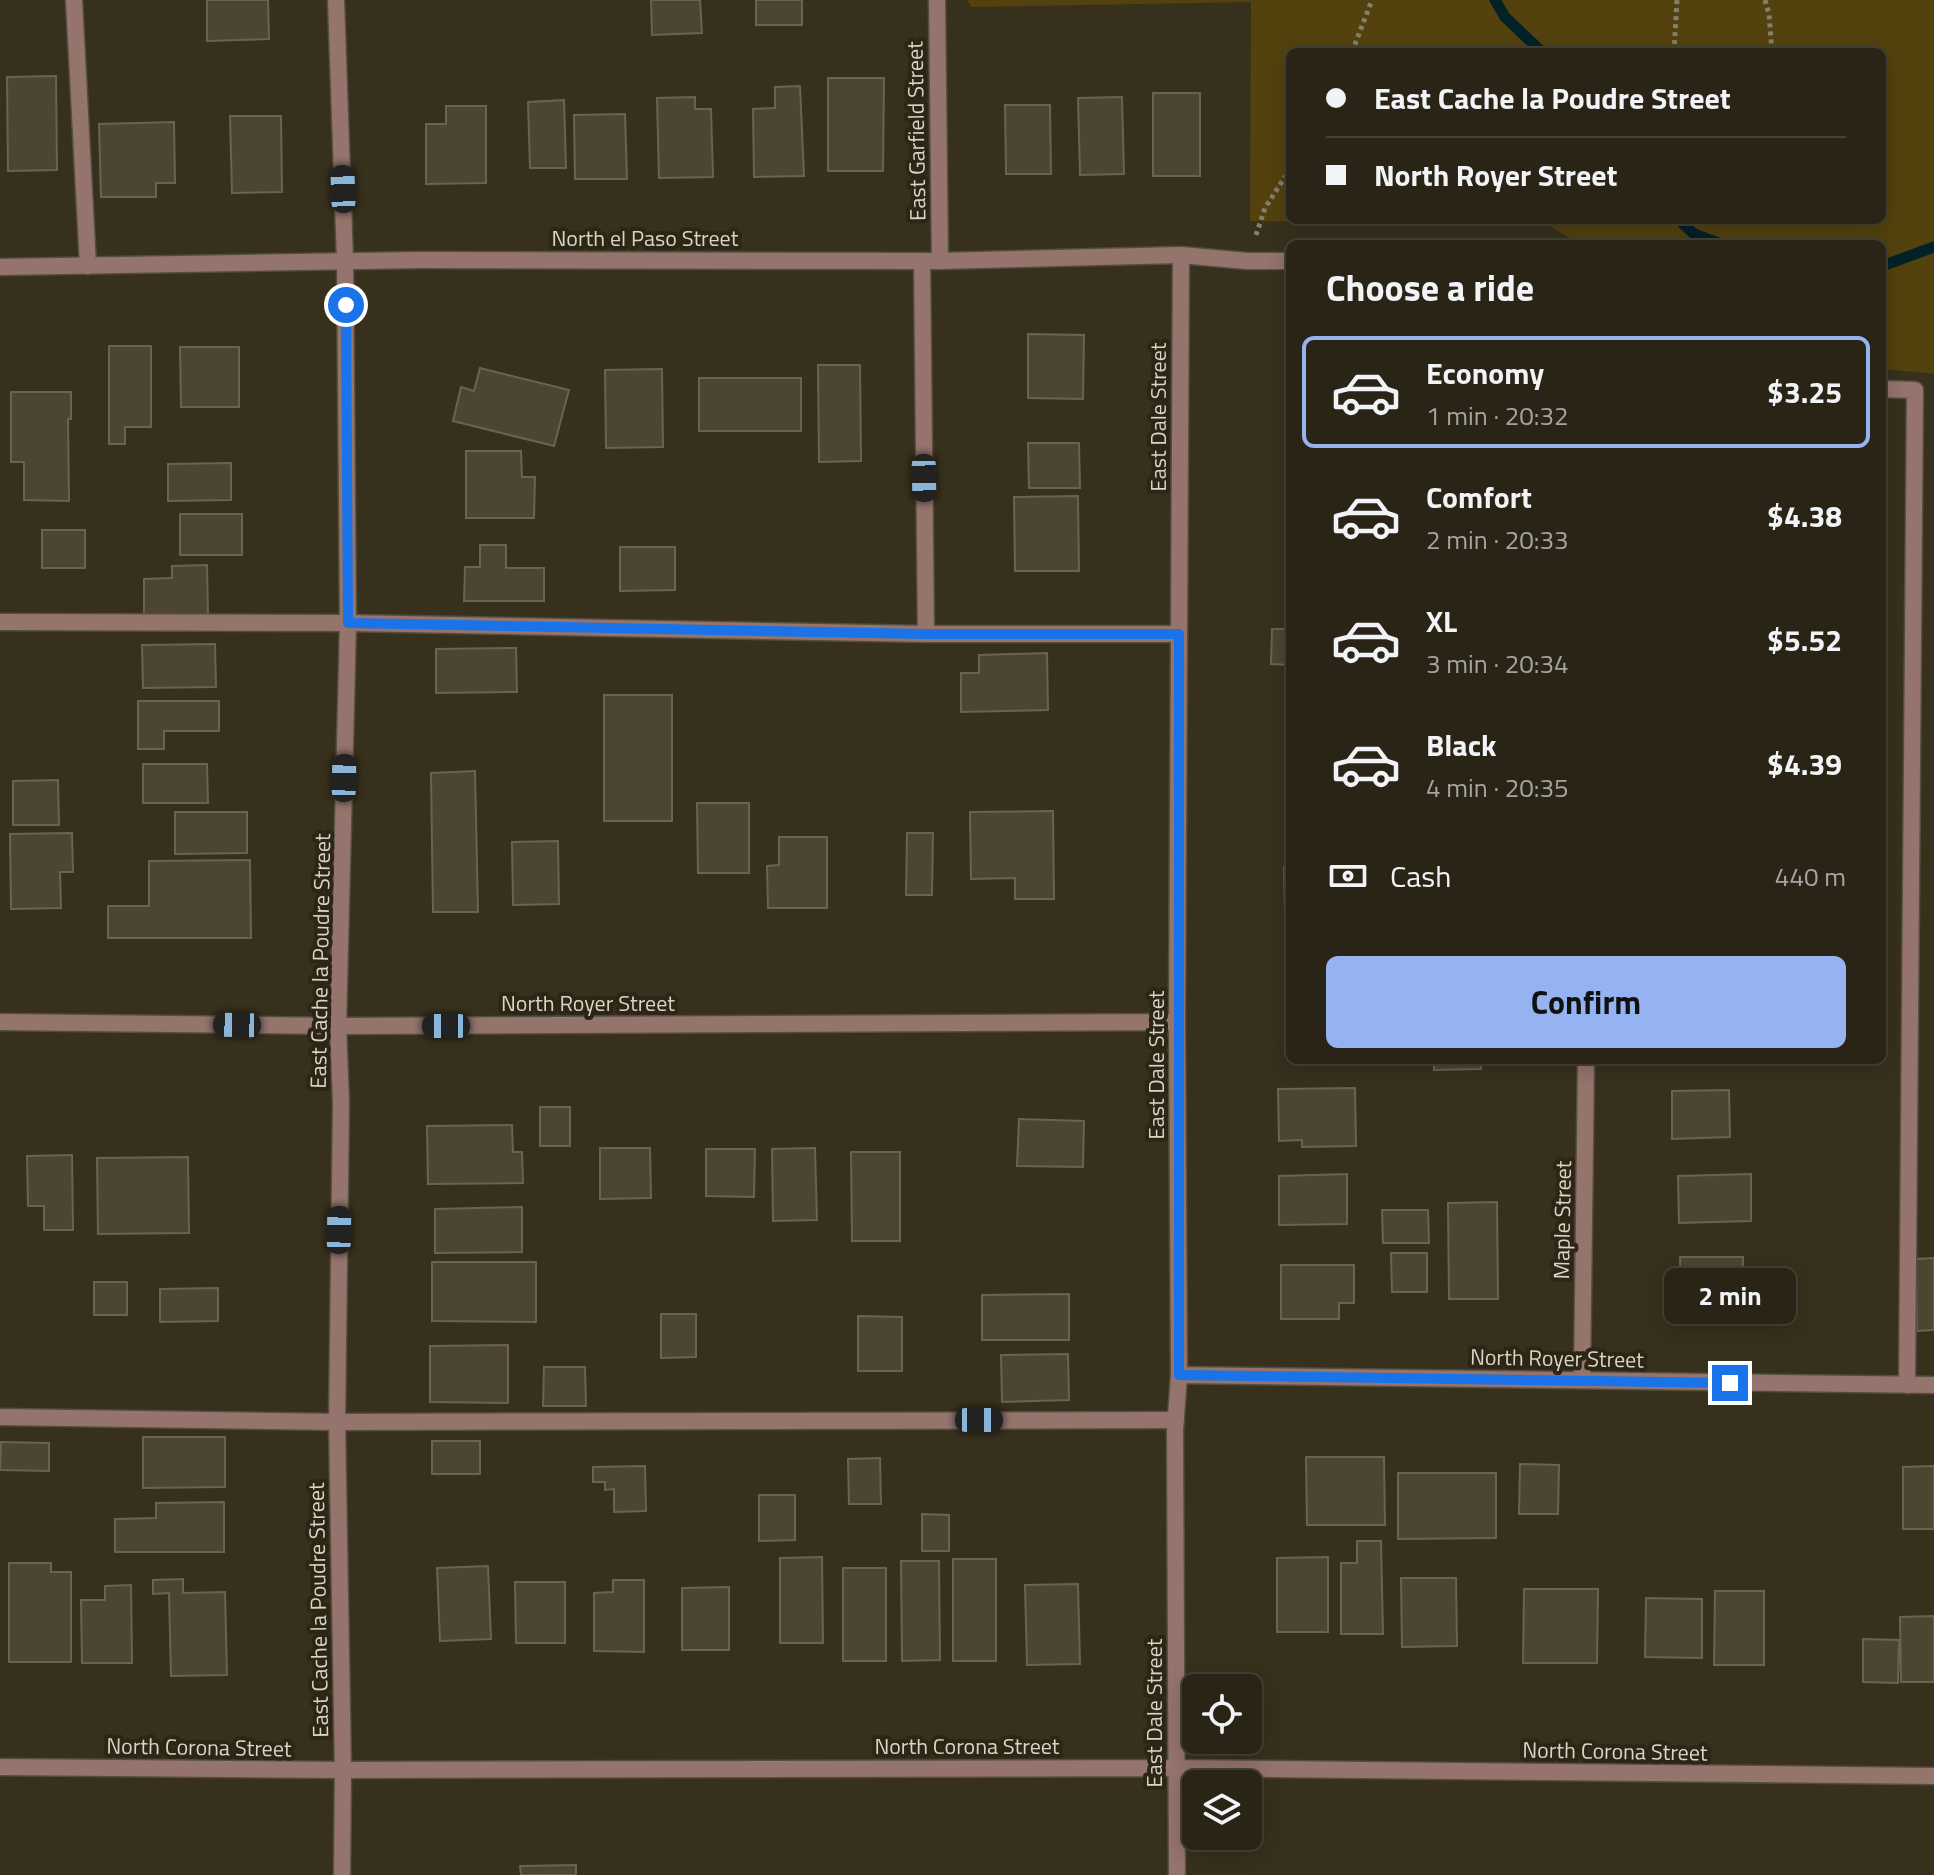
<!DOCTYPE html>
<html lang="en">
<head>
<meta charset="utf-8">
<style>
  :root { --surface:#292416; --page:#353023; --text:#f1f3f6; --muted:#a5a4a1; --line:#454135; --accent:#95b2f1 }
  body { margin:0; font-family:"Titillium Web",sans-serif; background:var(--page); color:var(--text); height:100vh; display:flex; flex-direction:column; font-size:30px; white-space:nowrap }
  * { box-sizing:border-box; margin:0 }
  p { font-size:26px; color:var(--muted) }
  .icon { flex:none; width:44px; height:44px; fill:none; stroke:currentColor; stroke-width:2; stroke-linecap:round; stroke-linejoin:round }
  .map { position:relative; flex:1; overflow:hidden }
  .details { position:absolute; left:1286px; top:240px; width:600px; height:824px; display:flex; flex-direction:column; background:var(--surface); border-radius:12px; box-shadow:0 4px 20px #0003,0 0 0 2px var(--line) }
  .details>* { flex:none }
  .top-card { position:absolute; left:1286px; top:48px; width:600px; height:176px; border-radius:12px; box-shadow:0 4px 20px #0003,0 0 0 2px var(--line); display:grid; align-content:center; height:176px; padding:0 40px; background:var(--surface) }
  .controls { position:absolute; left:1182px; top:1674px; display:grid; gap:16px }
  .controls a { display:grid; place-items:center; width:80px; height:80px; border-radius:12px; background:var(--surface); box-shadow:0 4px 20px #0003,0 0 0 2px var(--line); font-size:40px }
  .end { position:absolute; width:36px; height:36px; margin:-18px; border:10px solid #1a73e8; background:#fff; box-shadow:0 0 0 4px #fff }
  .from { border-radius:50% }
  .bubble { position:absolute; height:56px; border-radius:12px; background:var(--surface); box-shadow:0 4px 20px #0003,0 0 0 2px var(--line); font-size:26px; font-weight:700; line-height:56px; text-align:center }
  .car { position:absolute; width:24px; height:48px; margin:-24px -12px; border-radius:10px; box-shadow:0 0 6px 2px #0007; background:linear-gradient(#222 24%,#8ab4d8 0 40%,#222 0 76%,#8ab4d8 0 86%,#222 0) }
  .top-card b { display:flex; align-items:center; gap:28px; height:76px; font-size:30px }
  .top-card b+b { border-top:2px solid var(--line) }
  .top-card i { width:20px; height:20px; background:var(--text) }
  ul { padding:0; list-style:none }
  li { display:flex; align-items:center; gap:24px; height:112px; margin:0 16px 12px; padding:0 24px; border:4px solid transparent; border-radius:12px }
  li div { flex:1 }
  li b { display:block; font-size:30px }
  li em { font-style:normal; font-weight:700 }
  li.on { border-color:var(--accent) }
  li>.icon { width:72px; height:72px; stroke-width:1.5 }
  h2 { padding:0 40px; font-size:36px; line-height:96px }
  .pay { display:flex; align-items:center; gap:20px; height:88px; padding:0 40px; font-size:30px }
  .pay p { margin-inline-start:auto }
  .primary-button { display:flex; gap:16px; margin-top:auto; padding:16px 40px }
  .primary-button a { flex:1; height:92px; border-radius:12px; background:var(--accent); color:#111; font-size:32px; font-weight:700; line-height:92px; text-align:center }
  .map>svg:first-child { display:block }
</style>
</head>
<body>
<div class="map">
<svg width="1934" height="1875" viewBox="0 0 1934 1875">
  <rect width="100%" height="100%" fill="#37301d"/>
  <path fill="#53420e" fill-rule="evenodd" d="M967 0H1934V374L1882 369V244H1580L1546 224 1250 221 1251 2 971 7ZM1290 52H1882V220H1290Z"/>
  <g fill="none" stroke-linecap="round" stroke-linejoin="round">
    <path stroke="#032228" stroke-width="11" d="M1495 0 1505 17 1542 52
      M1679 220 1694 234 1721 244
      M1882 266 1934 247"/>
  </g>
  <path fill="#4c4532" stroke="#6b634f" stroke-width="2" d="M207 0H268L269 39 207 41Z
    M651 0H700L702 33 652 35Z
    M756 0H802V25H756Z
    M56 76 57 170 8 171 7 77Z
    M828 78H884L883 171H828Z
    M800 86 804 176 754 177 753 109 775 108V87Z
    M1153 93H1200V176H1153Z
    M695 97V109H711L713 177 659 178 657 98Z
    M1122 97 1124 174 1080 175 1078 98Z
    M564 100 566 168H530L528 102Z
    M1005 105H1050L1051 174H1006Z
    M446 106H486V183L426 184V124H446Z
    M625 114 627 179H575L574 115Z
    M230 116H281L282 192 232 193Z
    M174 122 175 183H156V197H101L99 124Z
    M1028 334 1084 335 1083 399 1028 398Z
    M109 346H151V427H125V444H109Z
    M180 347H239V407H181Z
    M818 365H860L861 461 819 462Z
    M480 368 569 390 554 446 453 421 461 387 474 391Z
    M662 369 663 447 606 448 605 370Z
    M699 378H801V431H699Z
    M11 392H71V419H68L69 501 24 500V462H11Z
    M1028 443H1079L1080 488H1029Z
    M466 451H521L522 477H535L534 518H466Z
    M231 463V500L168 501V464Z
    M1078 496 1079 571H1015L1014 497Z
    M180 514H242V555H180Z
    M42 530H85V568H42Z
    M480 545H506V568H544V601H464L465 567H480Z
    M620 547H675V590L620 591Z
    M207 565 208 614 144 616V579L172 578V566Z
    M1272 629H1290V665L1271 664Z
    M215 644 216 687 143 688 142 645Z
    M516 648 517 692 436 693V649Z
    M1047 653 1048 710 961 712V673H979V655Z
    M604 695H672V821H604Z
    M138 701H219V731H164V749H138Z
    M143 764H207L208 803H143Z
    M475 771 478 912H433L431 773Z
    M58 780 59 825H13V781Z
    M697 803H749V873H698Z
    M1053 811 1054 899H1015V878L971 879 970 812Z
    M175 812H247V853L175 854Z
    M72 833 73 872H60L61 908 11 909 10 834Z
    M907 833H933L932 895H906Z
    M779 837H827V908H768L767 866 779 865Z
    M558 841 559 904 513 905 512 842Z
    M250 860 251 938H108V906H149V861Z
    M1284 867H1290V913H1285Z
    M1434 1060H1480L1481 1069 1434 1070Z
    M1355 1088 1356 1146 1302 1147V1140L1279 1141 1278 1089Z
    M1729 1090 1730 1137 1672 1139V1091Z
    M540 1107H570V1146H540Z
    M1019 1119 1084 1121 1083 1167 1017 1166Z
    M512 1125 513 1152H522L523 1183 428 1184 427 1126Z
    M600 1148H650L651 1198 600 1199Z
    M815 1148 817 1220 773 1221 772 1149Z
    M706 1149H755L754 1197 706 1196Z
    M851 1152H900V1241H852Z
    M72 1155 73 1230H44V1206H28L27 1156Z
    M188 1157 189 1233 98 1234 97 1158Z
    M1347 1174V1224L1279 1225V1176Z
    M1751 1174V1221L1679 1223 1678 1176Z
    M1497 1202 1498 1299H1449L1448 1203Z
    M522 1207V1252L435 1253V1209Z
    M1382 1210H1428L1429 1243H1383Z
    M1391 1253H1427V1292H1392Z
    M1680 1257H1743V1296L1681 1297Z
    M1934 1258V1330L1917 1331 1916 1259Z
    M432 1262H536V1322L432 1321Z
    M1281 1265H1354V1303H1339V1319H1281Z
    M94 1282H127V1315H94Z
    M218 1288V1321L160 1322V1289Z
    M1069 1294V1340H982V1295Z
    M661 1314H696V1357L661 1358Z
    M858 1316 902 1317V1371H858Z
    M508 1345V1403L430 1402V1346Z
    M1068 1354 1069 1400 1002 1402 1001 1355Z
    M544 1367H585L586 1406H543Z
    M143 1437H225V1487L143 1488Z
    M432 1441H480V1474H432Z
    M1 1442 49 1443V1471L0 1470Z
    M1306 1457H1384L1385 1525H1307Z
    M880 1458 881 1504H849L848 1459Z
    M1520 1464 1559 1465 1558 1514H1519Z
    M645 1466 646 1511 614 1512V1489L605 1490V1482H593V1467Z
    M1934 1466V1529H1903V1467Z
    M1398 1473H1496V1538L1398 1539Z
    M759 1495H795V1540L759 1541Z
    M224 1502V1552H115V1519L156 1518V1503Z
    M922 1514 949 1515V1551H922Z
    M1357 1541H1381L1383 1634H1341V1563H1357Z
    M822 1557 823 1643H780V1558Z
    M1328 1557V1632H1277V1558Z
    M953 1559H996V1661H953Z
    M901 1561H939L940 1660 902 1661Z
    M9 1563H51V1572H71V1662H9Z
    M488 1566 491 1639 440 1641 437 1568Z
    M843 1568H886V1661H843Z
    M1401 1578H1456L1457 1646 1402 1647Z
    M183 1579V1593L225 1592 227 1675 171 1676 169 1593 153 1594V1580Z
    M613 1580H644V1652L594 1651V1593L613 1592Z
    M515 1582H565V1643H516Z
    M1078 1584 1080 1664 1027 1665 1025 1585Z
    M131 1585 132 1663H82L81 1600H105V1586Z
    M729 1587V1650H682V1588Z
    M1524 1589H1598L1597 1663H1523Z
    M1715 1591H1764V1665H1714Z
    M1646 1598 1702 1599V1658L1645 1657Z
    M1934 1616V1682H1901L1900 1617Z
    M1863 1639 1899 1640 1898 1683 1863 1682Z
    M576 1865V1875H521L520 1866Z"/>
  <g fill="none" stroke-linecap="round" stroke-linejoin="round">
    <g stroke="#544e3c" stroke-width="19">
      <path id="service" d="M74 0 88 266
        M922 261 926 634
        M1882 389 1915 390 1907 1385
        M0 622 348 623 926 634H1179
        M0 1417 337 1422 1176 1420"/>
    </g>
    <g stroke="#544e3c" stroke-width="19">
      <path id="minor" d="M937 0 940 261
        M0 267 419 260 940 261 1181 255 1247 261H1290
        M0 1022 338 1026 1177 1022
        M1179 1375 1934 1385
        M1582 1380 1586 1060
        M0 1767 343 1770 1176 1768 1934 1776
        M1177 1875 1175 1430 1179 1375 1177 1022 1181 255"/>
    </g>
    <g stroke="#544e3c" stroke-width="19">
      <path id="tertiary" d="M336 0 345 261 348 623 338 1026 341 1102 337 1422 343 1770 342 1875"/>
    </g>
    <path stroke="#847f6f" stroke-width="5" stroke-dasharray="4 4" stroke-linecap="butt" d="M1765 0 1769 14 1772 52
      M1352 52 1372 0
      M1674 52 1677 0
      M1256 235 1265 208 1290 169"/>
    <use href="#service" stroke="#94746c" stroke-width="16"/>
    <use href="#minor" stroke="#94746c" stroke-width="16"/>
    <use href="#tertiary" stroke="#94746c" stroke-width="16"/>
  </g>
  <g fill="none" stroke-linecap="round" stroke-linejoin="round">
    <path stroke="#1a73e8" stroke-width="10" d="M346 305 348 623 926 634H1179V1375L1730 1383"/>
  </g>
  <g text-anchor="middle" stroke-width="8" stroke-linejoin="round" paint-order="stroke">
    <g font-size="22" fill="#d8d4c9" stroke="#2d2614">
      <text transform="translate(916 131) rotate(-91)" y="8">East Garfield Street</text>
      <text x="645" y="246">North el Paso Street</text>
      <text transform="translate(1158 417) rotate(-90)" y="8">East Dale Street</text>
      <text transform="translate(320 961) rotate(-89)" y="8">East Cache la Poudre Street</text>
      <text x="588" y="1011">North Royer Street</text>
      <text transform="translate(1156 1065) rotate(-90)" y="8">East Dale Street</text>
      <text transform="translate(1562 1220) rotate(-89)" y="8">Maple Street</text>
      <text transform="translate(1557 1358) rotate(1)" y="8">North Royer Street</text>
      <text transform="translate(318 1610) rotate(-91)" y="8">East Cache la Poudre Street</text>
      <text transform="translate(1154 1713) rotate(-90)" y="8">East Dale Street</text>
      <text x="967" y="1754">North Corona Street</text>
      <text transform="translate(199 1747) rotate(1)" y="8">North Corona Street</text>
      <text transform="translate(1615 1751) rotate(1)" y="8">North Corona Street</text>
    </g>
  </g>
</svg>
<div class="controls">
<a><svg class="icon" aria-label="locate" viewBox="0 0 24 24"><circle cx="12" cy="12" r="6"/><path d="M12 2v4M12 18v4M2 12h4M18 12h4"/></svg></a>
<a><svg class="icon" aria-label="layers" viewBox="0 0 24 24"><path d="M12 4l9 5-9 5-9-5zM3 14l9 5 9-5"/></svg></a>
</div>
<i class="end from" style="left:346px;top:305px"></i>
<i class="end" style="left:1730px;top:1383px"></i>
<div class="bubble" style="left:1664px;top:1268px;width:132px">2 min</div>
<i class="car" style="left:343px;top:189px;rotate:358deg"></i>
<i class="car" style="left:924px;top:478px;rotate:179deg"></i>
<i class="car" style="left:344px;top:778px;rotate:1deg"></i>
<i class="car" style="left:237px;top:1025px;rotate:271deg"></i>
<i class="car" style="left:446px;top:1026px;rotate:270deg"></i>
<i class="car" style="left:339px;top:1230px;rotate:1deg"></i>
<i class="car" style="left:979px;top:1420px;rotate:90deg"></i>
<div class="top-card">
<b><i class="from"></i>East Cache la Poudre Street</b>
<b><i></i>North Royer Street</b>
</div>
<section class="details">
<h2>Choose a ride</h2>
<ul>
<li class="on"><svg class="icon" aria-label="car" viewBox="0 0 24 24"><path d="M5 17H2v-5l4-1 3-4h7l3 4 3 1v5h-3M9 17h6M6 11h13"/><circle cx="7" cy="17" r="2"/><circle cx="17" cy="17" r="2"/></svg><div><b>Economy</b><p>1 min · 20:32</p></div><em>$3.25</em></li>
<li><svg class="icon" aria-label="car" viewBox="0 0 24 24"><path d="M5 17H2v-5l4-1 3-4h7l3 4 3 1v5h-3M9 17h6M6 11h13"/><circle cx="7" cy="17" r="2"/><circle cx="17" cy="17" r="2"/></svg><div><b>Comfort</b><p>2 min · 20:33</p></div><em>$4.38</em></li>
<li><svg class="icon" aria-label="car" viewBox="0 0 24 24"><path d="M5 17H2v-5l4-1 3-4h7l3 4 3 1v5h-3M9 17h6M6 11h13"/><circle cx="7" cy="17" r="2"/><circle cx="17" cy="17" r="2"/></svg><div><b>XL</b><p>3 min · 20:34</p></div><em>$5.52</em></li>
<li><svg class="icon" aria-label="car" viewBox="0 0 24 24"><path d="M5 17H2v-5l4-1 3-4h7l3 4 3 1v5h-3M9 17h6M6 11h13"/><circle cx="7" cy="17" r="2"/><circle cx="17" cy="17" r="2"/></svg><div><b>Black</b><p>4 min · 20:35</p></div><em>$4.39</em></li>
</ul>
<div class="pay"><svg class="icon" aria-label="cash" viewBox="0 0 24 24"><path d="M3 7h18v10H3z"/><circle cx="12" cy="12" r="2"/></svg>Cash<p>440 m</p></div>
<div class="primary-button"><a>Confirm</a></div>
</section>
</div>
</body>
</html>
